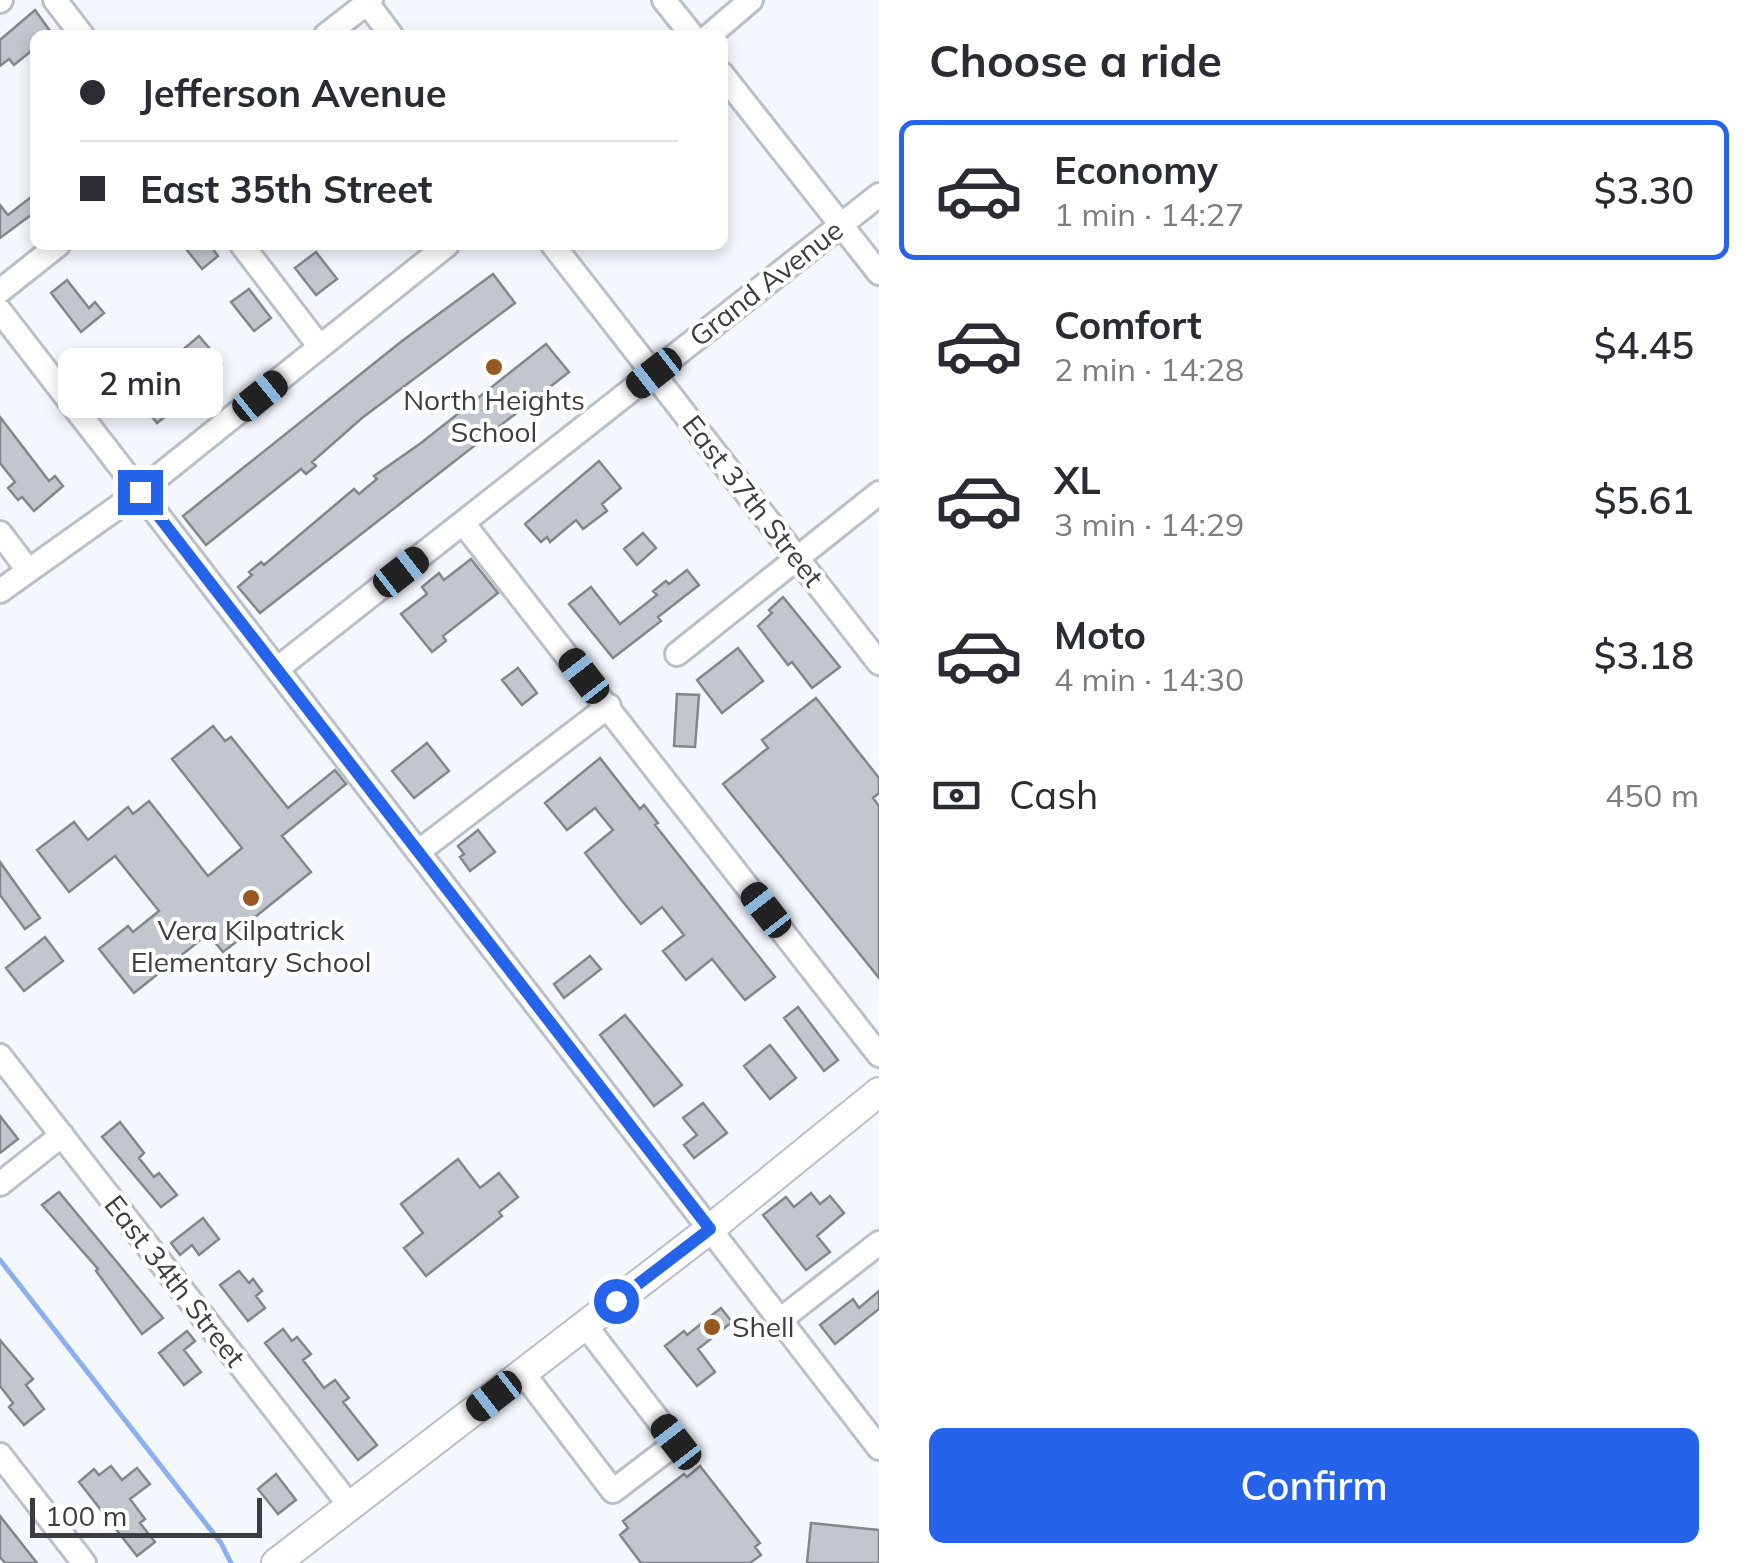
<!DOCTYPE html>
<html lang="en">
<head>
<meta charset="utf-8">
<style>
  :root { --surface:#fff; --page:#f2f2f3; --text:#2b2b33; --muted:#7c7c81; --line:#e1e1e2; --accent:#2563eb }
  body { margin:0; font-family:Mulish,sans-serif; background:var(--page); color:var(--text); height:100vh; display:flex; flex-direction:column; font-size:38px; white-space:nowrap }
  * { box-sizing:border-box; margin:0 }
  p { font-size:32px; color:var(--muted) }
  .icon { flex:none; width:55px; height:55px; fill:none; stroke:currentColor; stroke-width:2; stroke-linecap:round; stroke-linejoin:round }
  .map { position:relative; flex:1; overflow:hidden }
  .side { display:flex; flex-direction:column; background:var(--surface); width:870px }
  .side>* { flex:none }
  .top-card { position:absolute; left:30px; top:30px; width:698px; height:220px; border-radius:15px; box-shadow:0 5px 15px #0003; display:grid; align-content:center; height:220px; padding:0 50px; background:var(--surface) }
  .scale { position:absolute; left:30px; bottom:25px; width:232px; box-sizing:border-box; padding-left:10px; border:5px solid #3b3d40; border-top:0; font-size:28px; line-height:35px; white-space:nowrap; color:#3b3d40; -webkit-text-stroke:8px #fff; paint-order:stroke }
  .end { position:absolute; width:45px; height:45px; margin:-22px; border:12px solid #2563eb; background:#fff; box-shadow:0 0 0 5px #fff }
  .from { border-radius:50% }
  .bubble { position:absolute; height:70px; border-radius:15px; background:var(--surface); box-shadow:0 5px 15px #0003; font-size:32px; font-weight:600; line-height:70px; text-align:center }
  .car { position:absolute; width:30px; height:60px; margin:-30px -15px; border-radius:12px; box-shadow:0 0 8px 2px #0007; background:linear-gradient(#222 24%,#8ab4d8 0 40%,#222 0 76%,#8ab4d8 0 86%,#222 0) }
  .top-card b { display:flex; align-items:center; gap:35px; height:95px; font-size:38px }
  .top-card b+b { border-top:2px solid var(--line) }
  .top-card i { width:25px; height:25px; background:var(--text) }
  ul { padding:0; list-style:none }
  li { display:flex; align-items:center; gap:30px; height:140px; margin:0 20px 15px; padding:0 30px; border:5px solid transparent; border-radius:15px }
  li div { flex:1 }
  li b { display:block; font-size:38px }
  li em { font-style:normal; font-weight:600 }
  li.current { border-color:var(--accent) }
  li>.icon { width:90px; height:90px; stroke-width:1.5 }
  h2 { padding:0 50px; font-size:45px; line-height:120px }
  .pay { display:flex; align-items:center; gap:25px; height:110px; padding:0 50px; font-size:38px }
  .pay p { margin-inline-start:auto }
  .cta { display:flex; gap:20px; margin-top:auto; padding:20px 50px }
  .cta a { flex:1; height:115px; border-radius:15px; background:var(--accent); color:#fff; font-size:40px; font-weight:600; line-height:115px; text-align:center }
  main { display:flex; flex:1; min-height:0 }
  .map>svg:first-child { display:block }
</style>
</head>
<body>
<main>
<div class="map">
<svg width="879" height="1563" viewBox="0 0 879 1563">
  <rect width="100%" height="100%" fill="#f4f8fe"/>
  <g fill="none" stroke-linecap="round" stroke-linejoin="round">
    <path stroke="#8aaff3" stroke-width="5" d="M0 1260 221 1543 231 1563"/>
  </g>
  <path fill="#c2c6ce" stroke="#82868d" stroke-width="2.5" d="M35 10 53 35H35V48L14 65 9 59 0 66V40Z
    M35 194V212L0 238V205L8 215Z
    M183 245H210L218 256 202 269Z
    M316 252 337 279 316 295 295 268Z
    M493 274 515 303 362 418 312 462 316 466 306 474 301 469 206 545 183 516 402 341Z
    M67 280 89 308 95 302 104 313 81 332 51 293Z
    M249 289 271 318 254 331 231 302Z
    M199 336 222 363 202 380 179 353Z
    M546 344 569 372 260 613 238 587 252 575 249 572 261 562 264 565 354 489 359 494 377 479 374 476 421 443Z
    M156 382 166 394 160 398 171 412 157 423 136 398Z
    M0 417 49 481 55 476 63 486 34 511 22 497 18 500 8 488 15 482 0 463Z
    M599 461 621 488 602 504 607 511 583 529 576 520 550 542 547 537 541 542 525 524Z
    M643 533 656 548 637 565 624 549Z
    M471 559 498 593 443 636 446 641 432 652 401 614 427 594 422 587 439 573 444 580Z
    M687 570 699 585 658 617 661 621 613 658 569 604 591 587 620 624 657 595 653 591 666 581 669 584Z
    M783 597 840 667 812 688 792 662 788 665 758 626 772 613 769 610Z
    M738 648 763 681 722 713 697 680Z
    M518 668 537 693 522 705 502 680Z
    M677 694 699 695 695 747 674 746Z
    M816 698 879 778V793L873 798 879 806V978L723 784 768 748 762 740Z
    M213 726 225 741 231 737 288 808 335 770 346 784 282 836 311 872 244 926 249 932 223 952 208 934 134 993 99 949 128 926 133 932 159 911 115 856 69 892 37 850 74 822 88 840 128 807 133 814 149 801 208 876 242 848 172 759Z
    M427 743 449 771 414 798 392 771Z
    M600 758 640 809 644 805 658 823 655 825 775 977 745 1000 712 959 686 980 663 951 684 935 662 907 641 924 619 897 585 853 613 830 595 808 567 830 545 803Z
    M478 830 495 852 470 871 460 857 464 854 458 846Z
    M0 862 40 918 25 929 0 895Z
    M45 937 63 961 24 991 6 968Z
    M590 956 601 969 564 998 554 984Z
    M798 1007 838 1060 824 1071 784 1018Z
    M625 1015 682 1085 654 1106 600 1035Z
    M770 1045 796 1078 770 1099 744 1066Z
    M703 1103 727 1133 694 1158 684 1145 697 1135 683 1118Z
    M0 1116 18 1139 0 1153Z
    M120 1122 144 1153 139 1158 154 1177 159 1173 177 1195 161 1207 102 1137Z
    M458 1159 480 1188 499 1173 518 1197 499 1212 502 1216 426 1276 404 1248 423 1233 401 1204Z
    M59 1192 163 1318 142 1334 96 1271 98 1269 42 1205Z
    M811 1193 820 1204 830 1196 844 1213 817 1236 830 1252 806 1270 763 1215 786 1197 794 1207Z
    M203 1218 219 1239 199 1255 192 1245 180 1255 171 1243Z
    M239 1271 249 1283 253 1279 262 1291 256 1296 265 1308 248 1321 220 1285Z
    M879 1291V1309L835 1344 820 1325 853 1299 859 1308Z
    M721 1308 732 1322 698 1349 715 1372 697 1386 665 1346 684 1331 687 1335Z
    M283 1329 292 1341 297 1337 311 1354 303 1360 324 1388 335 1380 349 1398 343 1402 377 1445 358 1460 265 1343Z
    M187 1331 195 1341 184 1350 201 1372 184 1385 159 1353Z
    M0 1340 33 1379 26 1385 44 1409 24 1425 9 1407 13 1403 0 1386Z
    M111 1466 122 1480 137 1468 150 1484 130 1499 145 1519 140 1523 155 1542 137 1556 79 1482 94 1469 99 1475Z
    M700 1466 760 1543 755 1547 761 1555 750 1563H641L620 1535 628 1528 623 1521 684 1474 687 1477Z
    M276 1474 296 1500 278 1514 258 1489Z
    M0 1516 37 1563H5L0 1557Z
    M811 1523 879 1530V1563H807Z"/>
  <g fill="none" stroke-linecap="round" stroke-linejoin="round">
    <g stroke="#bbbfc7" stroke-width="28">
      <path id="minor" d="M55 0 82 35
        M365 0 391 35
        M664 0 692 35
        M0 1 1 0
        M326 35 371 0
        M710 35 751 0
        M722 74 879 273
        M242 245 320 347
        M553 245 879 663
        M0 291 58 245
        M0 311 879 1448
        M463 523 879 1055
        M0 533 28 570
        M0 591 139 492 447 245
        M677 654 879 493
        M277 669 879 195
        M418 852 609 706
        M0 1056 350 1506
        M0 1184 62 1135
        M780 1320 879 1243
        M523 1373 613 1491 676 1443 585 1325
        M0 1455 84 1563"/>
    </g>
    <g stroke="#bbbfc7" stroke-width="32">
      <path id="major" d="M276 1563 710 1229 879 1092"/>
    </g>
    <use href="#minor" stroke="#fff" stroke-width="22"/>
    <use href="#major" stroke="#fff" stroke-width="28"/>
  </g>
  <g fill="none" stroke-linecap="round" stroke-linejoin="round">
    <path stroke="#2563eb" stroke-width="12" d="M140 492 710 1229 616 1301"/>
  </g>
  <g fill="#97591f" stroke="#fff" stroke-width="4">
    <circle cx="494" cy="367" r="10"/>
    <circle cx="251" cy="898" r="10"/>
    <circle cx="712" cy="1327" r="10"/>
  </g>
  <g text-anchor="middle" stroke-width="8" stroke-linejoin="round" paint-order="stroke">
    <g font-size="28" fill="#3b3d40" stroke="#fff">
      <text transform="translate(766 283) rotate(-38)" y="10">Grand Avenue</text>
      <text transform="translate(753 501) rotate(52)" y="10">East 37th Street</text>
      <text transform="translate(175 1281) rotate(52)" y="10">East 34th Street</text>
    </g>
    <g font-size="28" fill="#3b3d40" stroke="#fff">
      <text x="494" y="410">North Heights<tspan x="494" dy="32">School</tspan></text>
      <text x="251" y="940">Vera Kilpatrick<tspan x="251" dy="32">Elementary School</tspan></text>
      <text x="732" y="1337" text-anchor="start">Shell</text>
    </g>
  </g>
</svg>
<div class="scale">100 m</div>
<i class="end from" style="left:616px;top:1301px"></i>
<i class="end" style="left:140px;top:492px"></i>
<div class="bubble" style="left:58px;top:348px;width:165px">2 min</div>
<i class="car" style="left:654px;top:373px;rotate:232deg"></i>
<i class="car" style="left:260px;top:396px;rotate:51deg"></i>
<i class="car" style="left:401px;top:572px;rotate:52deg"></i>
<i class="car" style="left:584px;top:676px;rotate:322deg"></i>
<i class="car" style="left:766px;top:910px;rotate:322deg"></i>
<i class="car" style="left:494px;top:1396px;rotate:232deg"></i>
<i class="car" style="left:676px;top:1442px;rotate:322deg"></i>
<div class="top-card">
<b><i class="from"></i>Jefferson Avenue</b>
<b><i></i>East 35th Street</b>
</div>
</div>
<section class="side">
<h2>Choose a ride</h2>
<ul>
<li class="current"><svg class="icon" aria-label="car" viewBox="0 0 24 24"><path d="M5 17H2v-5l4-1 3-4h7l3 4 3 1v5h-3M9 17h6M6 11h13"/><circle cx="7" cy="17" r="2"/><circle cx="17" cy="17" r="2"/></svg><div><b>Economy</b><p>1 min · 14:27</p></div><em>$3.30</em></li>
<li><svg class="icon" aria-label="car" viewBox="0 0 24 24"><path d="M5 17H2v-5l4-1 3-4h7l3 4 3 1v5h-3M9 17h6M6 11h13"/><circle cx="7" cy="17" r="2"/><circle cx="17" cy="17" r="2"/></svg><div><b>Comfort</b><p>2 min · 14:28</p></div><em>$4.45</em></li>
<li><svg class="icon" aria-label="car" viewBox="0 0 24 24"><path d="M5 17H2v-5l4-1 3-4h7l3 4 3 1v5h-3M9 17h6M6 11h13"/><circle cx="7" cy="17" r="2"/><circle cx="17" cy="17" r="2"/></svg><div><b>XL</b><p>3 min · 14:29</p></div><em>$5.61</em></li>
<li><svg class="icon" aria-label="car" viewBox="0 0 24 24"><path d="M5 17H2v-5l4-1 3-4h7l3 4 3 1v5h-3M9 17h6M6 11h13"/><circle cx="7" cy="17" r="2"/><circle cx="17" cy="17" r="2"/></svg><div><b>Moto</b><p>4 min · 14:30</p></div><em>$3.18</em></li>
</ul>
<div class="pay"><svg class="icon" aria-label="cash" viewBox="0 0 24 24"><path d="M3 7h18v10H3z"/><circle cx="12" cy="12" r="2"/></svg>Cash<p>450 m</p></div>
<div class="cta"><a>Confirm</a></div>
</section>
</main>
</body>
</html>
